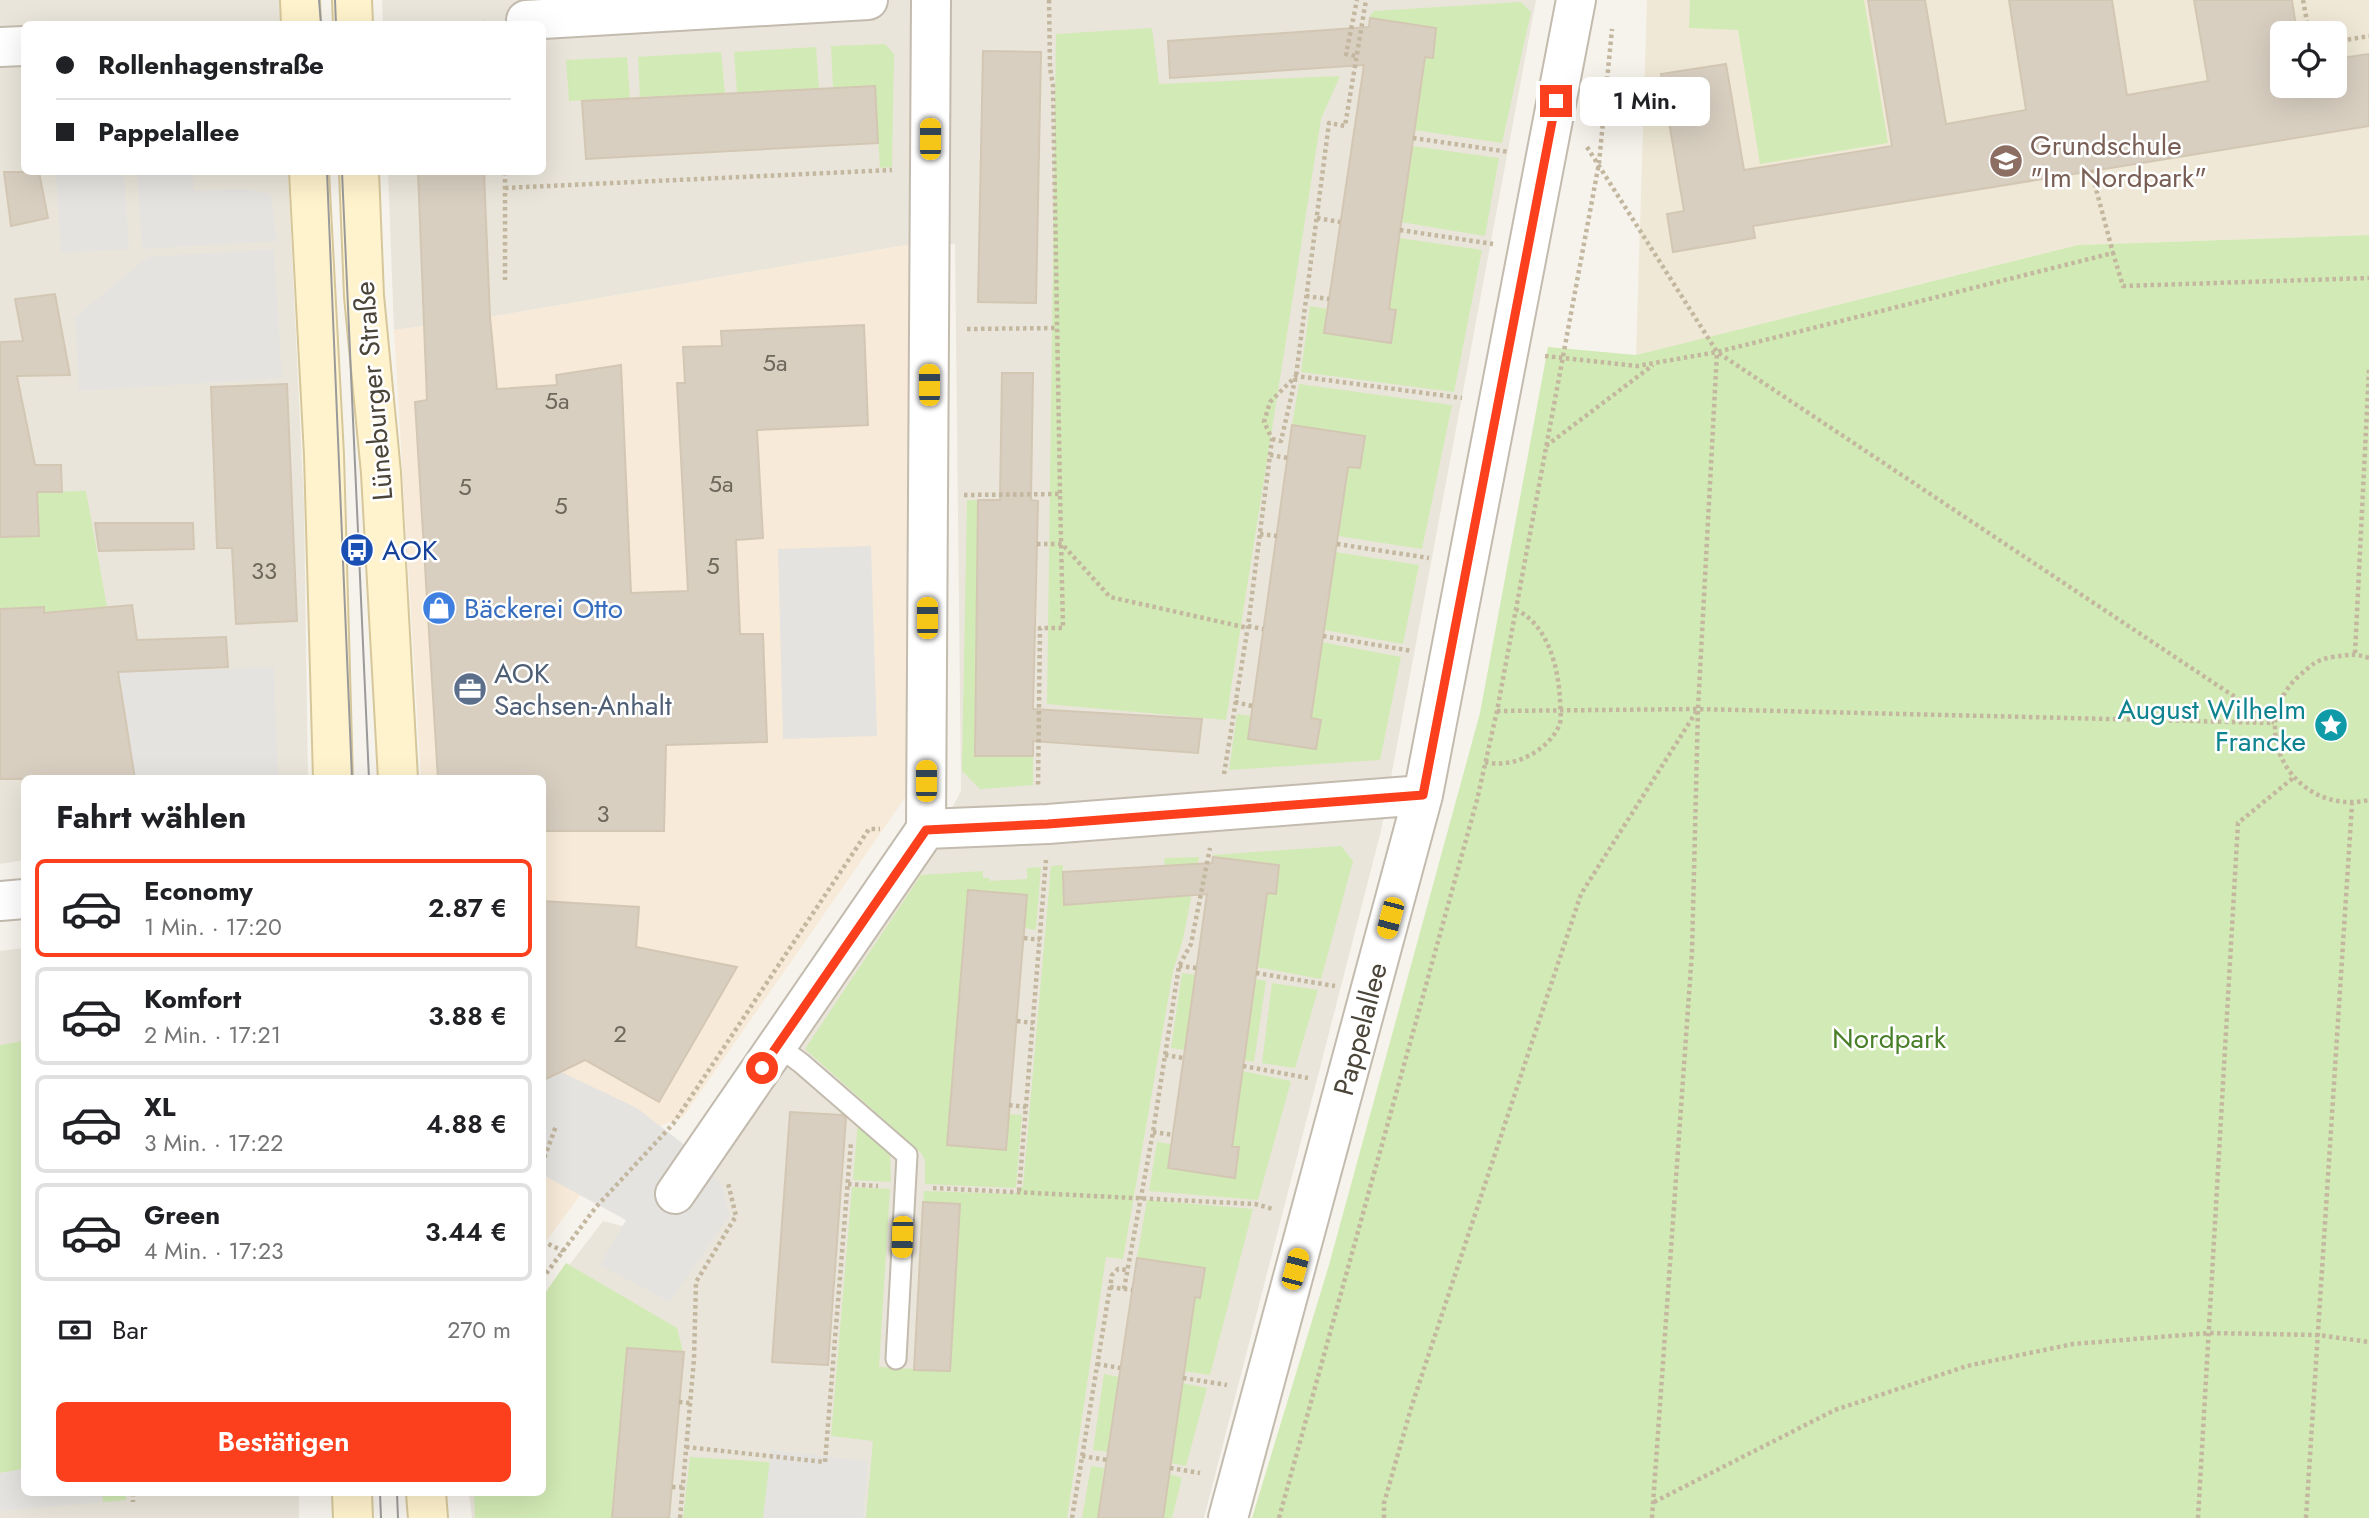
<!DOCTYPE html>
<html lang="de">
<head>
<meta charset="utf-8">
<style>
  :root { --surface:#fff; --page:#f2f2f2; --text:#202124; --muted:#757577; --line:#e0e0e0; --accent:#fc3f1d }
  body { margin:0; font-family:Jost,sans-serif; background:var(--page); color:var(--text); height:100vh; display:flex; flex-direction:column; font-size:26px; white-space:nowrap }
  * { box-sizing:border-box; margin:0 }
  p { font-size:23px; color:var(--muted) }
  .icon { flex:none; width:38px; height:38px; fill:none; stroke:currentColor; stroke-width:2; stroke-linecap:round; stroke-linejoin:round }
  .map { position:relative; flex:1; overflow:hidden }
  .details { position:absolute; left:21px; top:775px; width:525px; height:721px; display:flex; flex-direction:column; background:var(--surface); border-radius:10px; box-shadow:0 7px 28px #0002 }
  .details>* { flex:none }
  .guide { position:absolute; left:21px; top:21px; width:525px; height:154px; border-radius:10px; box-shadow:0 7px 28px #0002; display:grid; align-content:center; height:154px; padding:0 35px; background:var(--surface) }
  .controls { position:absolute; left:2270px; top:21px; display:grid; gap:14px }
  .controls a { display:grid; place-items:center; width:77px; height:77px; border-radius:10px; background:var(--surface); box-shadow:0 7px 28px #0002; font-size:35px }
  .end { position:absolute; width:32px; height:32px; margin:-16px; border:9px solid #fc3f1d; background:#fff; box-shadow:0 0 0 4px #fff }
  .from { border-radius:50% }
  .bubble { position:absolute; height:49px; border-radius:10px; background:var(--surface); box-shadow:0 7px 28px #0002; font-size:23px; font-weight:600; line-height:49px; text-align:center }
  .car { position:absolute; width:21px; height:42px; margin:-21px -10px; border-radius:9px; box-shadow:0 0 5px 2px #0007; background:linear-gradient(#f5c518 24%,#345 0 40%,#f5c518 0 76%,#345 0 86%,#f5c518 0) }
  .guide b { display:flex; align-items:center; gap:24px; height:66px; font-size:26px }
  .guide b+b { border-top:2px solid var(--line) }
  .guide i { width:18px; height:18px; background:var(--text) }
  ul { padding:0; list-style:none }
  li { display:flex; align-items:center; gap:21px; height:98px; margin:0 14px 10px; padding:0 21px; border:4px solid var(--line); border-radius:10px }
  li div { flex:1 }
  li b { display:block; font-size:26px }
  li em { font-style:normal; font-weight:600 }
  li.active { border-color:var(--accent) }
  li>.icon { width:63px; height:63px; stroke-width:1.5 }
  h2 { padding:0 35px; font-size:32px; line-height:84px }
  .pay { display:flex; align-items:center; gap:18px; height:77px; padding:0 35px; font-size:26px }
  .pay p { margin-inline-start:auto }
  .primary-button { display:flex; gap:14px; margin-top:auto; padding:14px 35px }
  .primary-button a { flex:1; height:80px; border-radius:10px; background:var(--accent); color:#fff; font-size:28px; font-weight:600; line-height:80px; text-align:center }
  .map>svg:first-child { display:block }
</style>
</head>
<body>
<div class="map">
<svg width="2369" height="1518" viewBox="0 0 2369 1518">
  <rect width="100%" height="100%" fill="#f6f3ec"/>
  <path fill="#eae5da" d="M0 0H280L281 24H24V172H288L304 504 308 779H24V860L0 864Z
    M382 0H1536L1381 831 1204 1518H472L469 1493H542L543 1299 603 1221 664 1237 917 875 961 791 955 244H912L490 317 394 330 388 172H542V24H383Z
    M24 948V1493H299V1518H0V951Z"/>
  <path fill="#f7ead8" d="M912 244 909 792 683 1117 621 1141 543 1245 542 779H421L394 330 490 317Z"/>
  <path fill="#efe8d6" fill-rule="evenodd" d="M1647 0H2369V235L2078 245 1636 355ZM2282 33H2334V86H2282Z"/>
  <path fill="#d2eab5" d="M1690 0H1864L1888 143 1760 164 1738 30 1689 28Z
    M1521 2 1531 12 1502 143 1414 130 1425 57 1433 58 1436 29 1370 18 1371 14 1374 11Z
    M1152 28 1159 84 1340 76 1321 119 1226 720 1047 704 1056 34Z
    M885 44 894 54 892 167 880 168 875 86 833 88 831 46Z
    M816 47 819 89 737 93 734 52Z
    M721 52 725 93 640 97 638 57Z
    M627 57 630 98 569 101 566 60Z
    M1412 146 1499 158 1485 236 1401 222Z
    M2369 235V1518H1252L1329 1265 1480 713 1548 347 1636 355 2078 245Z
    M1399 238 1482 250 1454 392 1301 372 1310 306 1327 309 1324 333 1391 342 1396 311 1389 309Z
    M1299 384 1452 405 1422 549 1338 536 1348 467 1360 468 1365 436 1292 425Z
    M86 491 107 607 48 772 43 607 0 608V537L39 536 37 492Z
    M967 500H978L975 756H1033V785L980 789 962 771Z
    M1335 552 1419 565 1403 644 1324 630Z
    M1322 642 1401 657 1380 760 1229 770 1237 714 1251 716 1248 739 1316 749 1321 721 1311 718Z
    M1341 846 1353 861 1321 979 1257 967 1267 893H1276L1279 865 1213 857V855Z
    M1199 857 1183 939 1173 971 1123 1259 1106 1257 1067 1518H866L873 1441 831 1436 852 1187 890 1189 879 1367 950 1371 960 1205 923 1202 924 1191 1014 1194 1023 1186 1051 866 1063 865 1064 904 1165 866 1164 858Z
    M1041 867 1036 930 1024 928 1027 895 968 890 947 1144 1009 1114 1022 1115 1016 1188 925 1184V1161L922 1154 805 1049 921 875 983 871V878H989L990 881 1027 879V868Z
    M1182 973 1196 975 1185 1050 1171 1048Z
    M1255 979 1266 981 1254 1062 1244 1060Z
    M1272 983 1318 990 1295 1068 1262 1063Z
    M24 1041V1469L0 1473V1045Z
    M1242 1071 1291 1081 1258 1200 1149 1191 1157 1142 1171 1144 1168 1168 1235 1177 1238 1147H1232Z
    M858 1121 890 1152 891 1182 853 1180Z
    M1147 1200 1253 1209 1210 1375 1184 1371 1195 1297 1200 1298 1205 1269 1137 1258Z
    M566 1263 677 1328 683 1352 627 1348 612 1518H475L474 1493H542L543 1296Z
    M1104 1374 1119 1377 1108 1452 1093 1450Z
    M1182 1383 1207 1388 1186 1466 1171 1463Z
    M690 1457 782 1463 773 1518H683Z
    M1091 1466 1104 1468 1098 1518H1082Z
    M1169 1474 1182 1478 1172 1518H1163Z
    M102 1493H126V1500L103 1502Z"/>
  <path fill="#e5e3e0" d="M56 172H124L129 249 61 253Z
    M137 172H192L194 191 246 189 271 194 277 241 142 249Z
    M274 249 282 378 79 391 75 317 148 257Z
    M871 546 877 736 783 739 778 549Z
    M274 667 278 779H135L118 672Z
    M542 1065 551 1076 561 1072 637 1108 700 1157 722 1186 729 1216 670 1302 600 1265 626 1220 543 1175Z
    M771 1450 868 1461 863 1518H763Z
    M24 1469V1493H102L103 1502 0 1511V1473Z"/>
  <path fill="#d8cfc1" stroke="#d3c7b4" stroke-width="2" d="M1868 0H1925L1946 124 2026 110 2009 0H2112L2127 95 2208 81 2194 0H2292L2297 33H2282V86H2334V59L2369 54V126L1753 226 1755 238 1673 252 1667 214 1684 211 1661 74 1726 64 1744 170 1892 146Z
    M1370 18 1436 28 1433 58 1425 57 1399 238 1389 309 1396 310 1391 343 1324 333 1364 65 1170 78 1168 41 1369 27Z
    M983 51 1041 52 1036 303 978 302Z
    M875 86 878 143 586 159 582 101Z
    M4 172H39L48 218 11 226Z
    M418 172H484L490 317 497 389 557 385 556 375 621 365 631 593 688 591 677 383H685L683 347 722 346 721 331 864 325 868 425 757 430 763 538 736 540 740 634H763L767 742 666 745 664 831H542V779H438L415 402 427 400Z
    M55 294 70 375 17 376 35 465H61L62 492H37L39 536 0 537V342L23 341 15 299Z
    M1002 373H1033L1031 500 1038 501 1033 709 1202 719 1198 753 1033 741V756H975L978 500H1000Z
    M287 384 297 621 236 624 232 548H217L211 387Z
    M1292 425 1365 436 1360 468 1348 467 1311 718 1321 720 1316 749 1248 739Z
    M95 523H193L194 549 99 551Z
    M132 605 137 640 226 637 228 667 118 672 135 779H0V609L44 607V613Z
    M1213 857 1279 865 1276 894 1267 893 1257 967 1232 1147H1239L1235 1178 1168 1168 1207 894 1064 905 1063 872 1212 863Z
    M968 890 1027 895 1006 1150 947 1145Z
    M542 901 639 907 636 947 737 967 659 1102 585 1060 542 1081Z
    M790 1112 842 1115 846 1118 828 1365 772 1362Z
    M923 1202 960 1204 950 1371 914 1370Z
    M1137 1258 1205 1268 1200 1298 1195 1297 1163 1518H1098Z
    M627 1348 684 1352 669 1518H612Z"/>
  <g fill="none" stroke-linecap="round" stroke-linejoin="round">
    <g stroke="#c2bbae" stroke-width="23">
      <path id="service" d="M778 1046 801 1063 907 1155 896 1359"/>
    </g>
    <g stroke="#c2bbae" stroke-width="42">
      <path id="minor" d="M526 20 868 0
        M0 47 24 46
        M926 829 931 0
        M926 829 1048 824 1423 795
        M0 901 24 899
        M675 1194 926 829
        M1228 1518 1423 795 1576 0"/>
    </g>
    <g stroke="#d6c79b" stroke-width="42">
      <path id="secondary" d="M300 0 301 24
        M352 0 353 24
        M309 172 324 455 333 779
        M359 172 364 296 381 473 398 779
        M352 1493 353 1518
        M426 1493 428 1518"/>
    </g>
    <path stroke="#c4b79f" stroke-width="4.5" stroke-dasharray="3.5 3.5" stroke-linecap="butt" d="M1049 0 1050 68 1053 86 1060 494
      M2303 0 2309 33
      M454 24 488 23
      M2334 42 2369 36
      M1355 56 1346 54 1357 0
      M1413 138 1509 152
      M1587 147 1717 352 2274 723
      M2091 170 2113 253
      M505 172V280
      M505 188 892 170
      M1317 218 1340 222
      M1400 230 1493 244
      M1306 296 1329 299
      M967 329 1057 328
      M1545 356 1637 366 1717 352 2113 253 2123 286 2369 278
      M1272 439 1281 441 1296 376 1329 123 1345 126 1366 0
      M1546 446 1653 365
      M1270 455 1288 458
      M964 495 1060 494 1063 628H1040L1038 788
      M1260 534 1277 536
      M1037 544H1062L1110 597 1248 628
      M1337 544 1429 558
      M1248 626 1263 629
      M1323 636 1412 651
      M2355 653 2369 369
      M2369 658C2355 653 2347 655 2332 657 2316 660 2313 664 2300 675 2242 726 2293 817 2369 800
      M1235 702 1252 706
      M1497 711 1698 709 2274 723
      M1485 762C1512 769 1547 752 1559 726 1562 719 1560 707 1560 699 1558 666 1548 626 1517 610
      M1224 774 1248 626 1272 439 1264 422 1270 402 1296 376 1462 398
      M1024 938 1040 940
      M1179 966 1197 968
      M1256 973 1335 986
      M1017 1021 1033 1023
      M1165 1055 1183 1058
      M1243 1066 1308 1078
      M1009 1105 1026 1107
      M1153 1132 1173 1135
      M542 1164 556 1126
      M848 1184 878 1186
      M933 1188 1255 1204 1273 1209
      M1019 1191 1046 860
      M542 1241 563 1251
      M542 1279 596 1207 673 1124 869 829H880
      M1110 1287 1132 1290
      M1124 1289 1153 1132 1179 966 1191 944 1210 848
      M1097 1364 1120 1368
      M1183 1378 1227 1385
      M679 1402 690 1403
      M686 1447 825 1462 851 1142
      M1082 1456 1107 1460
      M1170 1468 1200 1473
      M672 1487H683
      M133 1493V1502
      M1654 1502 1835 1410 1967 1366 2073 1344 2209 1333 2318 1335 2369 1342
      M680 1518 694 1359 696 1282 736 1216 728 1183
      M1072 1518 1112 1275 1118 1269 1128 1270
      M1279 1518 1477 800 1497 711 1599 163 1612 29
      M1384 1518V1503L1412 1405 1581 894 1698 709 1717 352
      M1652 1518 1692 952 1698 709
      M2198 1518 2238 823 2293 778
      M2306 1518 2352 804"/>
    <use href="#service" stroke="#fff" stroke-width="19"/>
    <use href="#minor" stroke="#fff" stroke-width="38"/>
    <use href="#secondary" stroke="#fff3cd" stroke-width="38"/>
    <path stroke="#9a9a9a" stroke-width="2" d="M319 0 321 24
      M335 0 336 24
      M327 172 352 779
      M342 172 369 779
      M380 1493 381 1518
      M397 1493 398 1518"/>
  </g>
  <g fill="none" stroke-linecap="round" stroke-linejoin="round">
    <path stroke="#fc3f1d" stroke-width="9" d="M762 1068 926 830 1048 824 1423 795 1556 101"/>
  </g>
  <defs>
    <g id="school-disc" transform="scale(1.75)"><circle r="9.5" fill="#8d6e63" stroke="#fff"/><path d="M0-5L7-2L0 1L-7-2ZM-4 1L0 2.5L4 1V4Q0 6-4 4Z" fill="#fff"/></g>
    <g id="bus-disc" transform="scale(1.75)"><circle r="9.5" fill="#1a4fb4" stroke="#fff"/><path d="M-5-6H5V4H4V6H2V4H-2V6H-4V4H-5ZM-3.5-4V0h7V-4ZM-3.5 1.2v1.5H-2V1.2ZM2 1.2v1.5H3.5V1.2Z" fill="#fff"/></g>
    <g id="shop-disc" transform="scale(1.75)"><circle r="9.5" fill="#3f7fe0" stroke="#fff"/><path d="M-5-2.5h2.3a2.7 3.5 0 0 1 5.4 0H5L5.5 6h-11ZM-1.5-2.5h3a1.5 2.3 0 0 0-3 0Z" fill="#fff"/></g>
    <g id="office-disc" transform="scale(1.75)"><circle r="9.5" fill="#5c6f8a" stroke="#fff"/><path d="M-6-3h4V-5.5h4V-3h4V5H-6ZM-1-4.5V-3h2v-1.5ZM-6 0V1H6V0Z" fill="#fff"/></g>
    <g id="sight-disc" transform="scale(1.75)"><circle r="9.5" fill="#0f9aa8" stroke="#fff"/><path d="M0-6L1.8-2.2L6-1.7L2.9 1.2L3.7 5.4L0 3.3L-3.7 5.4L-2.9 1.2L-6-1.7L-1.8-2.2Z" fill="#fff"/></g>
  </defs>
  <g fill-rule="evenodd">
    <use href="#school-disc" x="2006" y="161"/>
    <use href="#bus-disc" x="357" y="550"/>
    <use href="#shop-disc" x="439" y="608"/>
    <use href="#office-disc" x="470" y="689"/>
    <use href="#sight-disc" x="2331" y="725"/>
  </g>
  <g text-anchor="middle" stroke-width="5" stroke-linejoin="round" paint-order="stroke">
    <g font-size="24" fill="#6e675b">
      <text x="775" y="371">5a</text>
      <text x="557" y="409">5a</text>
      <text x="721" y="492">5a</text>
      <text x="465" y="495">5</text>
      <text x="561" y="514">5</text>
      <text x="713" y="574">5</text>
      <text x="264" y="579">33</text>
      <text x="603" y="822">3</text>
      <text x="620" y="1042">2</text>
    </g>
    <g font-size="28" fill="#785e54" stroke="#fff" text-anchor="start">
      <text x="2030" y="155">Grundschule<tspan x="2030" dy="32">"Im Nordpark"</tspan></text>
    </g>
    <g font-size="28" fill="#4b4439" stroke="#fff">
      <text transform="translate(373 391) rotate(-95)" y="10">Lüneburger Straße</text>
      <text transform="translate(1360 1029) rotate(-75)" y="10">Pappelallee</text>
    </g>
    <g font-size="28" fill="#164399" stroke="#fff" text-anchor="start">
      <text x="382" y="560">AOK</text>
    </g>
    <g font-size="28" fill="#366cbe" stroke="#fff" text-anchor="start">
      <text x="464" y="618">Bäckerei Otto</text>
    </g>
    <g font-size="28" fill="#4e5e75" stroke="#fff" text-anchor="start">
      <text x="494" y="683">AOK<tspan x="494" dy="32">Sachsen-Anhalt</tspan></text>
    </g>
    <g font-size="28" fill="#0d838f" stroke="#fff" text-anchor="end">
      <text x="2306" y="719">August Wilhelm<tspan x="2306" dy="32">Francke</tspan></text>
    </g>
    <g font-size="28" fill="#4a7f2a" stroke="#fff">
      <text x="1889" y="1048">Nordpark</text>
    </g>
  </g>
</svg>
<div class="controls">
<a><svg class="icon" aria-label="locate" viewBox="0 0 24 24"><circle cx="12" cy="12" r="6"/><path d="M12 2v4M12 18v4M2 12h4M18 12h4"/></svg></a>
</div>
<i class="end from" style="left:762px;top:1068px"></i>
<i class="end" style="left:1556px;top:101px"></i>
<div class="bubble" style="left:1580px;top:77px;width:130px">1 Min.</div>
<i class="car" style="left:930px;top:139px;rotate:0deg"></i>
<i class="car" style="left:929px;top:385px;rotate:0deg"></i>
<i class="car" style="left:927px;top:618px;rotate:0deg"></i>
<i class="car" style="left:926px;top:781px;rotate:0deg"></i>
<i class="car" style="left:1390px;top:918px;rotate:195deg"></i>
<i class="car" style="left:902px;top:1237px;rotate:182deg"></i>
<i class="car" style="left:1295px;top:1269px;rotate:15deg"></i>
<div class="guide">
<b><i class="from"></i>Rollenhagenstraße</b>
<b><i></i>Pappelallee</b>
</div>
<section class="details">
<h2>Fahrt wählen</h2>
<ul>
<li class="active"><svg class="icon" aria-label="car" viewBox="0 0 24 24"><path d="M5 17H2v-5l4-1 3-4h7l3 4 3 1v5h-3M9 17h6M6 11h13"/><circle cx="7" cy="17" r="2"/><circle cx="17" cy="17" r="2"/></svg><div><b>Economy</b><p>1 Min. · 17:20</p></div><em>2.87 €</em></li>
<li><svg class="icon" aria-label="car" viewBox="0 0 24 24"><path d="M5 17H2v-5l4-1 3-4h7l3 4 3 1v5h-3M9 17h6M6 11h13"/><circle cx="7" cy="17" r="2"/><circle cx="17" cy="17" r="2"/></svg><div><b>Komfort</b><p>2 Min. · 17:21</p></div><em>3.88 €</em></li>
<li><svg class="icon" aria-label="car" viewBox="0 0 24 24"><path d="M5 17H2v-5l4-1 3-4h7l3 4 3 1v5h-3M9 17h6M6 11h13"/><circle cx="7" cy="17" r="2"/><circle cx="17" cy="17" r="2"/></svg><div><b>XL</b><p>3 Min. · 17:22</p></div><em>4.88 €</em></li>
<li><svg class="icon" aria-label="car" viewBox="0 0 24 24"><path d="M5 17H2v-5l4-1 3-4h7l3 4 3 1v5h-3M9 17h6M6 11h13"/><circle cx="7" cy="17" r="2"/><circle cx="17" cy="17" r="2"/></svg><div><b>Green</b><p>4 Min. · 17:23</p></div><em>3.44 €</em></li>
</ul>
<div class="pay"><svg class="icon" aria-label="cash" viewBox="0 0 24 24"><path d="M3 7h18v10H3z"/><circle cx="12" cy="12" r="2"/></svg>Bar<p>270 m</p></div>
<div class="primary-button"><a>Bestätigen</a></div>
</section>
</div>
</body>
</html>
